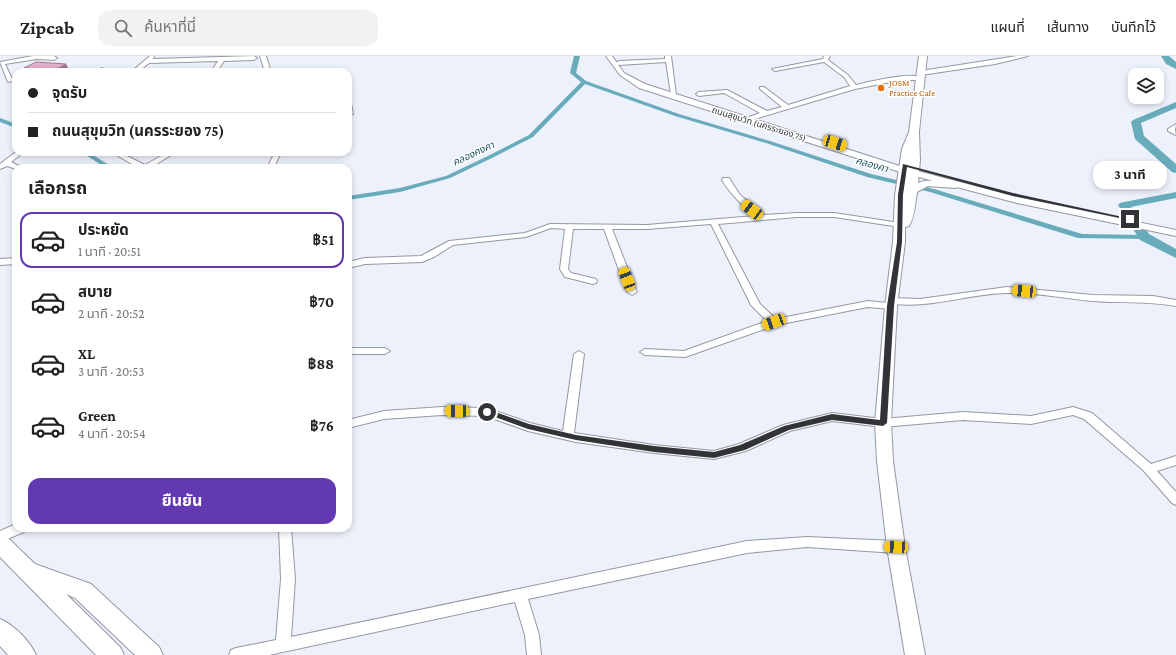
<!DOCTYPE html>
<html lang="th">
<head>
<meta charset="utf-8">
<style>
  :root { --surface:#fff; --page:#f2f2f2; --text:#222; --muted:#767676; --line:#e0e0e0; --accent:#6339b1 }
  body { margin:0; font-family:"Crimson Pro","Noto Sans Thai",serif; background:var(--page); color:var(--text); height:100vh; display:flex; flex-direction:column; font-size:15px; white-space:nowrap }
  * { box-sizing:border-box; margin:0 }
  p { font-size:13px; color:var(--muted) }
  .icon { flex:none; width:22px; height:22px; fill:none; stroke:currentColor; stroke-width:2; stroke-linecap:round; stroke-linejoin:round }
  .map { position:relative; flex:1; overflow:hidden }
  .sheet { position:absolute; left:12px; top:108px; width:340px; height:368px; display:flex; flex-direction:column; background:var(--surface); border-radius:12px; box-shadow:0 2px 6px #0003 }
  .sheet>* { flex:none }
  .banner { position:absolute; left:12px; top:12px; width:340px; height:88px; border-radius:12px; box-shadow:0 2px 6px #0003; display:grid; align-content:center; height:88px; padding:0 16px; background:var(--surface) }
  .fabs { position:absolute; left:1128px; top:12px; display:grid; gap:8px }
  .fabs a { display:grid; place-items:center; width:36px; height:36px; border-radius:8px; background:var(--surface); box-shadow:0 2px 6px #0003; font-size:20px }
  .end { position:absolute; width:18px; height:18px; margin:-9px; border:5px solid #313337; background:#fff; box-shadow:0 0 0 2px #fff }
  .from { border-radius:50% }
  .bubble { position:absolute; height:28px; border-radius:12px; background:var(--surface); box-shadow:0 2px 6px #0003; font-size:13px; font-weight:700; line-height:28px; text-align:center }
  .car { position:absolute; width:12px; height:24px; margin:-12px -6px; border-radius:5px; box-shadow:0 0 3px 1px #0007; background:linear-gradient(#f5c518 24%,#345 0 40%,#f5c518 0 76%,#345 0 86%,#f5c518 0) }
  .banner b { display:flex; align-items:center; gap:14px; height:38px; font-size:15px }
  .banner b+b { border-top:1px solid var(--line) }
  .banner i { width:10px; height:10px; background:var(--text) }
  ul { padding:0; list-style:none }
  li { display:flex; align-items:center; gap:12px; height:56px; margin:0 8px 6px; padding:0 8px; border:2px solid transparent; border-radius:12px }
  li div { flex:1 }
  li b { display:block; font-size:15px }
  li em { font-style:normal; font-weight:700 }
  li.selected { border-color:var(--accent) }
  li>.icon { width:36px; height:36px; stroke-width:1.5 }
  h2 { padding:0 16px; font-size:18px; line-height:48px }
  .action { display:flex; gap:8px; margin-top:auto; padding:8px 16px }
  .action a { flex:1; height:46px; border-radius:12px; background:var(--accent); color:#fff; font-size:16px; font-weight:700; line-height:46px; text-align:center }
  header { display:flex; align-items:center; gap:24px; box-sizing:border-box; height:56px; padding:0 20px; background:var(--surface); border-bottom:1px solid var(--line) }
  header strong { font-size:19px }
  nav { display:flex; gap:22px; margin-inline-start:auto; font-size:14px }
  .search { width:280px; height:36px; background:var(--page); display:flex; align-items:center; gap:10px; box-sizing:border-box; padding:0 14px; border-radius:12px; color:var(--muted); font-size:15px }
  .map>svg:first-child { display:block }
</style>
</head>
<body>
<header>
<strong>Zipcab</strong>
<div class="search"><svg class="icon" aria-label="search" viewBox="0 0 24 24"><circle cx="10" cy="10" r="6"/><path d="M15 15l6 6"/></svg>ค้นหาที่นี่</div>
<nav><a>แผนที่</a><a>เส้นทาง</a><a>บันทึกไว้</a></nav>
</header>
<div class="map">
<svg width="1176" height="599" viewBox="0 0 1176 599">
  <rect width="100%" height="100%" fill="#edf1fc"/>
  <g fill="none" stroke-linecap="round" stroke-linejoin="round">
    <path fill="#68abbb" fill-rule="evenodd" d="M574 0H580L576 17 586 25 679 58 770 85 871 118 934 133 1082 178 1144 179 1148 181 1144 183 1078 182 930 136 867 121 766 87 675 60 585 28 533 81 494 101 450 122 400 136 348 144V140L400 132 446 120 490 99 529 79 581 26 570 17Z
      M0 62 16 68V72L0 66Z
      M81 96H88L114 112H106Z"/>
    <path fill="#68abbb" fill-rule="evenodd" d="M1161 0H1169L1176 6V13L1166 8Z
      M1176 46V52L1141 67 1144 80 1176 108V117L1172 116 1135 83 1131 66 1133 64Z
      M1176 136V142L1131 151 1149 178 1176 193V202L1140 184 1118 149 1120 147 1124 146Z"/>
    <g stroke="#9498a2" stroke-width="2">
      <path id="minor" d="M33 0H54L57 2 54 4 37 3 5 8 13 25 8 26 0 6Z
        M150 0H154L153 3 254 0 257 2 254 4 224 5 218 14 216 15 213 13 218 5 149 7 138 16H131Z
        M260 0H266L271 16H265Z
        M665 0H671L676 39 671 38 666 6 619 9 616 7 619 5 665 3Z
        M824 0H830L828 4 848 19 856 29C869 26 912 15 923 22L920 24H901L855 33 751 64 749 63V61L760 57 724 37 699 40 696 38 699 36 727 34 767 55 782 51 760 33V31H764L788 49 850 30 844 21 824 6 775 15 772 13 823 3Z
        M1017 0H1028L995 8 921 19 918 17 921 15Z
        M102 12 105 14 103 16H96Z
        M348 46 351 48 353 58 348 60Z
        M1176 68 1175 74 1176 79 1168 75V73Z
        M16 96H24L11 106 23 112H16V113L7 110 0 113V108Z
        M111 96H119L145 109 168 96H176L150 112H139Z
        M275 96H281L275 109V112H267Z
        M723 122H729L740 139 764 159 797 157H834L900 167 904 169 900 171 834 161H797L718 168 760 248 776 263 868 245 888 247 886 245 888 243 891 242 920 243 1007 231 1093 239 1153 240 1176 244V250C1146 245 1120 247 1091 245 1064 242 1032 236 1006 237 968 238 933 252 894 248L896 250 894 252 891 253 868 251 776 269 685 301 645 299 640 296 645 293 684 295 767 265 751 249 711 168 647 173H612L637 236 632 239 627 236 604 173H573L568 213 571 217 596 223 597 225 596 227 593 228 565 221 560 213 565 173 551 172 526 181 453 189 434 201 422 206 365 208 348 212V206L365 202 421 200 449 185 525 177 550 168 647 169 755 160C742 149 731 139 722 124Z
        M16 202V208L0 209V203Z
        M348 292H385L390 295 385 298H348Z
        M579 295 584 298 574 377 654 389 714 395 739 388 783 369 832 357 883 363 963 356 1031 360 1073 351 1092 357 1151 408 1176 400V409L1157 415 1176 436V449L1172 447 1143 414 1084 363 1073 359 1031 368 963 364 883 371 832 365 790 375 746 395 714 403 654 397 576 386 528 375 486 360 442 359 384 363 348 372V364L384 355 442 351 487 352 530 367 563 375 574 298Z
        M16 468V472H26L24 476 0 486V475Z
        M279 472H291L295 523 291 581 747 485 807 481 896 485 901 487 902 491 901 495 896 497 807 491 747 497 528 543 539 579 541 599H527L525 579 515 546 269 599H229L231 594 236 592 276 584 281 523Z"/>
    </g>
    <g stroke="#9498a2" stroke-width="2">
      <path id="tertiary" d="M606 0H612L624 17 645 28 906 112 1017 141 1176 174V180L1017 147 900 116 639 32 620 19Z"/>
    </g>
    <g stroke="#9498a2" stroke-width="2">
      <path id="secondary" d="M919 0H927L919 76 920 104 918 127C925 123 956 123 961 129L956 132 928 130 917 136C915 148 915 160 909 170L905 171V186L897 250 891 367 893 405 905 491 925 599H905L887 491 877 405 875 367 885 250 893 186 895 139 902 93 909 76Z"/>
    </g>
    <g stroke="#9498a2" stroke-width="2">
      <path id="trunk" d="M0 478 7 481 35 508 91 528 159 591 163 599H135L75 542 66 538 120 591 124 599H96L0 501Z
        M0 563C14 569 30 585 36 599H8L0 590Z"/>
    </g>
    <use href="#minor" fill="#fff" fill-rule="evenodd"/>
    <use href="#tertiary" fill="#fff" fill-rule="evenodd"/>
    <use href="#secondary" fill="#fff" fill-rule="evenodd"/>
    <use href="#trunk" fill="#fff" fill-rule="evenodd"/>
  </g>
  <path fill="#c496af" d="M66 8 70 16H26L24 12Z"/>
  <path fill="#a07a8e" d="M66 8 70 16H56L55 14Z"/>
  <path fill="#e4afcb" stroke="#a07a8e" d="M36 6 66 8 55 14 24 12Z"/>
  <path fill="#313337" d="M903 108 1013 137 1132 163 1130 164 1013 140 907 111 903 139 902 186 894 250 887 367 883 370 832 364 789 374 745 394 714 402 654 396 576 384 528 373 484 357V354L487 353 529 368 576 379 654 390 714 396 740 389 784 370 832 358 880 364 887 250 897 186 898 139Z"/>
  <circle fill="#e8710a" stroke="#fefefe" stroke-width="1.5" cx="881" cy="32" r="4"/>
  <g text-anchor="middle" stroke-width="3" stroke-linejoin="round" paint-order="stroke">
    <g font-size="9" fill="#c56008" stroke="#fefefe" text-anchor="start">
      <text x="889" y="30">JOSM<tspan x="889" dy="10">Practice Cafe</tspan></text>
    </g>
    <g font-size="9" fill="#313337" stroke="#fefefe">
      <text transform="translate(759 68) rotate(17)" y="3">ถนนสุขุมวิท (นครระยอง 75)</text>
    </g>
    <g font-size="10" font-style="italic" fill="#1a535f" stroke="#fefefe">
      <text transform="translate(473 97) rotate(-25)" y="4">คลองคงคา</text>
      <text transform="translate(872 108) rotate(16)" y="4">คลองคา</text>
    </g>
  </g>
</svg>
<div class="fabs">
<a><svg class="icon" aria-label="layers" viewBox="0 0 24 24"><path d="M12 4l9 5-9 5-9-5zM3 14l9 5 9-5"/></svg></a>
</div>
<i class="end from" style="left:487px;top:356px"></i>
<i class="end" style="left:1130px;top:163px"></i>
<div class="bubble" style="left:1093px;top:105px;width:74px">3 นาที</div>
<i class="car" style="left:835px;top:87px;rotate:107deg"></i>
<i class="car" style="left:752px;top:154px;rotate:307deg"></i>
<i class="car" style="left:627px;top:223px;rotate:339deg"></i>
<i class="car" style="left:1024px;top:235px;rotate:275deg"></i>
<i class="car" style="left:774px;top:266px;rotate:250deg"></i>
<i class="car" style="left:457px;top:355px;rotate:271deg"></i>
<i class="car" style="left:896px;top:491px;rotate:273deg"></i>
<div class="banner">
<b><i class="from"></i>จุดรับ</b>
<b><i></i>ถนนสุขุมวิท (นครระยอง 75)</b>
</div>
<section class="sheet">
<h2>เลือกรถ</h2>
<ul>
<li class="selected"><svg class="icon" aria-label="car" viewBox="0 0 24 24"><path d="M5 17H2v-5l4-1 3-4h7l3 4 3 1v5h-3M9 17h6M6 11h13"/><circle cx="7" cy="17" r="2"/><circle cx="17" cy="17" r="2"/></svg><div><b>ประหยัด</b><p>1 นาที · 20:51</p></div><em>฿51</em></li>
<li><svg class="icon" aria-label="car" viewBox="0 0 24 24"><path d="M5 17H2v-5l4-1 3-4h7l3 4 3 1v5h-3M9 17h6M6 11h13"/><circle cx="7" cy="17" r="2"/><circle cx="17" cy="17" r="2"/></svg><div><b>สบาย</b><p>2 นาที · 20:52</p></div><em>฿70</em></li>
<li><svg class="icon" aria-label="car" viewBox="0 0 24 24"><path d="M5 17H2v-5l4-1 3-4h7l3 4 3 1v5h-3M9 17h6M6 11h13"/><circle cx="7" cy="17" r="2"/><circle cx="17" cy="17" r="2"/></svg><div><b>XL</b><p>3 นาที · 20:53</p></div><em>฿88</em></li>
<li><svg class="icon" aria-label="car" viewBox="0 0 24 24"><path d="M5 17H2v-5l4-1 3-4h7l3 4 3 1v5h-3M9 17h6M6 11h13"/><circle cx="7" cy="17" r="2"/><circle cx="17" cy="17" r="2"/></svg><div><b>Green</b><p>4 นาที · 20:54</p></div><em>฿76</em></li>
</ul>
<div class="action"><a>ยืนยัน</a></div>
</section>
</div>
</body>
</html>
